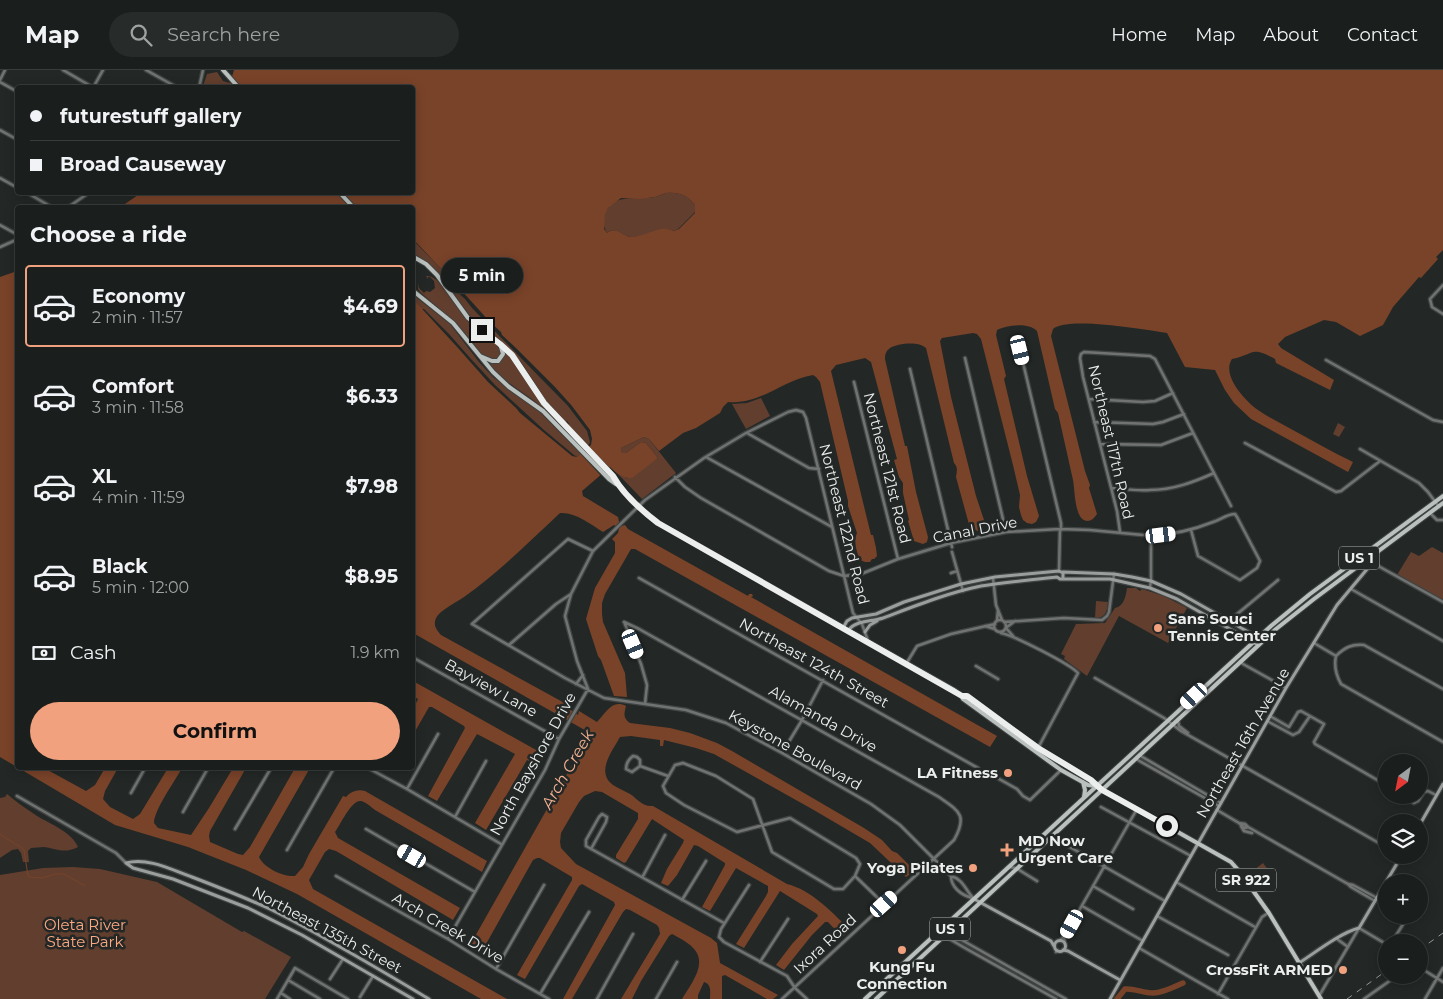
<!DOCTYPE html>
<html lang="en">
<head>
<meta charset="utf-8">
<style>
  :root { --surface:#1a1e1c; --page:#272b29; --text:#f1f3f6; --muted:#9fa2a3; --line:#383c3b; --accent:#f1a17d }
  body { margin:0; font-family:Montserrat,sans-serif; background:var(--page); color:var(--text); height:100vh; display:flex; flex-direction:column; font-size:19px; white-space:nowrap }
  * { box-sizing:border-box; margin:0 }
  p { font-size:16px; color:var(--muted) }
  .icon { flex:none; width:28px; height:28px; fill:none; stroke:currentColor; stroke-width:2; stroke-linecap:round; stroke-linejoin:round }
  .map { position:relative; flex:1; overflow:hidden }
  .side { position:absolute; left:15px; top:135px; width:400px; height:565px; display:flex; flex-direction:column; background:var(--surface); border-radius:5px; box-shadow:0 2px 12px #0003,0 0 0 1px var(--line) }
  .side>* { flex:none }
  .banner { position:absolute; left:15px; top:15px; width:400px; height:110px; border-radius:5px; box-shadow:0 2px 12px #0003,0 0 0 1px var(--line); display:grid; align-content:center; height:110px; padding:0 15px; background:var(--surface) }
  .needle { width:32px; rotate:212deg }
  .controls { position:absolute; left:1378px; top:684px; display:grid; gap:10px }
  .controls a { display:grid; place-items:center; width:50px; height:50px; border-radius:50%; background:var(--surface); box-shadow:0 2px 12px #0003,0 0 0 1px var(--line); font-size:25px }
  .end { position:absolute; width:22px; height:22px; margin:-11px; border:6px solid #ebeeed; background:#111; box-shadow:0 0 0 2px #111 }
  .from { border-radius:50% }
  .bubble { position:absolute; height:35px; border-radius:18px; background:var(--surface); box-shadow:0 2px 12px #0003,0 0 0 1px var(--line); font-size:16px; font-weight:700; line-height:35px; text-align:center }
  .car { position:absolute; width:15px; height:30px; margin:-15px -8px; border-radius:6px; box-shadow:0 0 4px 1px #0007; background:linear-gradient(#fff 24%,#345 0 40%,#fff 0 76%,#345 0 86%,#fff 0) }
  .banner b { display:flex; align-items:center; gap:18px; height:48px; font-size:19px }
  .banner b+b { border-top:1px solid var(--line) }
  .banner i { width:12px; height:12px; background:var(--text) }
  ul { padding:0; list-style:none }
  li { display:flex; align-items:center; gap:15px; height:82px; margin:0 10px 8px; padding:0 5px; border:2px solid transparent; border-radius:5px }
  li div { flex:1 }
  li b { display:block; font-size:19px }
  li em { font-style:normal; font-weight:700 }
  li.on { border-color:var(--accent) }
  li>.icon { width:45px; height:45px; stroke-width:1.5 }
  h2 { padding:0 15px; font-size:22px; line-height:60px }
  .pay { display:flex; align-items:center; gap:12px; height:55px; padding:0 15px; font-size:19px }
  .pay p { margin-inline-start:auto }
  .cta { display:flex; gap:10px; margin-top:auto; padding:10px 15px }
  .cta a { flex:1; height:58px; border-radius:30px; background:var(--accent); color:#111; font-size:20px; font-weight:700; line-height:58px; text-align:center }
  header { display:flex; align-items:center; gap:30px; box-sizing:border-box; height:70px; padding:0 25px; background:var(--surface); border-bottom:1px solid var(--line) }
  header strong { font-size:24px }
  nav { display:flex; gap:28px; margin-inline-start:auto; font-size:18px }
  .search { width:350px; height:45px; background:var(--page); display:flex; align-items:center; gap:12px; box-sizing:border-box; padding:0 18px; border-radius:28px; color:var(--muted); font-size:19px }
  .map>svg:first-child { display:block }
</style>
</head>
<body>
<header>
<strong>Map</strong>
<div class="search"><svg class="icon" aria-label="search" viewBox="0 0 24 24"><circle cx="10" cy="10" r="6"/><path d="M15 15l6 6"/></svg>Search here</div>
<nav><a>Home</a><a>Map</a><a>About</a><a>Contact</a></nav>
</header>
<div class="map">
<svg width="1443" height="929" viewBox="0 0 1443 929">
  <rect width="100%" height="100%" fill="#232826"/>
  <path fill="#623e2e" d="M217 2 223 11 230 13 229 17 207 18 203 16 207 4Z
    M666 123C679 122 687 125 695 135V142L678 159 674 161C656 154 649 167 632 167 622 167 616 155 607 163 604 158 603 154 604 148 610 121 636 131 655 127 659 126 663 124 666 123Z
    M412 169 452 210 451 216 465 229 472 238 568 336 587 361 590 372 588 376 568 355 569 354 567 351 566 352 547 332 521 292 510 280 471 247 438 203 427 192 413 183Z
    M426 206C440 205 452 231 460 241 465 247 470 253 476 258 485 264 494 270 500 279 503 283 501 285 498 289L493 290 484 287 473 276 456 253 420 222 418 219 419 213V218L424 223 426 221 430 222 435 218 434 211 430 207H428V209Z
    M412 224 450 254 479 292 493 307 541 343 581 384 577 387 574 385 544 360 495 315 471 289 449 264 424 239H421L413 229Z
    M504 280 518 296 542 333 582 377V378C567 362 553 346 537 333 519 319 500 309 485 290 495 294 503 293 504 280Z
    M761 328 770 346 746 359 732 334 747 333Z
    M1338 353 1345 357 1339 367 1333 364Z
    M644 367 649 369 676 403 642 429 618 404 627 408 658 388 646 373 641 372 626 383H622L621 378Z
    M1432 477 1443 483V530L1397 505 1411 482 1419 486Z
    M1127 518H1136L1140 521 1142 519 1164 526 1187 538 1168 573 1119 546 1087 606 1064 589 1065 586 1061 584 1076 554 1105 553 1115 538C1124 536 1126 526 1127 518Z
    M1096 531 1108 532C1107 541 1106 548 1095 548Z
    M7 724C16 732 27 739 37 746 50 754 72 762 78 777 64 784 58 779 44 777 40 777 35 778 31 778L28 781 29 792H23L21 783 18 779 12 780 0 788V728L5 727Z
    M1263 793 1272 805 1259 814 1250 803Z
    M73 797 100 799 157 812 242 862 244 861 291 887 265 929H0V805L43 798Z"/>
  <path fill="#794329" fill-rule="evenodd" d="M234 0H1443V180L1436 187 1438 189 1421 208 1419 207 1393 237 1383 255 1360 266 1336 252 1324 250 1285 267 1278 274 1281 278 1334 310 1330 320 1276 293 1275 289C1250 275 1254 285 1232 289 1221 305 1245 331 1258 340 1268 347 1280 353 1291 359 1312 370 1332 382 1353 392L1348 402 1251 349 1234 333 1225 320 1215 300 1185 297 1167 263C1146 260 1068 246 1053 259L1051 266 1085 401 1090 415 1089 418 1097 444C1094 448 1092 451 1087 451 1074 450 1075 419 1073 410L1058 343 1055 339 1037 261C1028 252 1007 255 997 260L996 265 1006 306 1004 309 1027 406 1039 446 1036 452 1032 454 1027 453 1023 450 1021 445 1019 437 1020 425 1013 395 981 269 977 264 973 263 942 268 940 271 951 327 976 426 984 450 981 458 978 461 970 458 956 407C957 401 958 397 954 393L926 278C919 271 898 273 890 278 886 281 885 284 885 289L905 376H907L916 422 928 467 927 472 923 474 914 471 908 451 909 450 903 423V413L899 407 894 390 897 389 871 292 865 288 836 295 831 301 871 465H873L876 478 877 486 874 489H872L870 492H865L860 490C857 482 853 472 857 463L848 436V431L820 312 816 307 813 305C783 310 760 335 728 332L723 337 720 343 696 358 683 363 659 381 649 369 644 367 621 378 622 383H626L641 372 646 373 658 388 632 408C623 409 616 403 610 397L582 421 583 426 618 447 619 452 622 456 625 455 628 459 748 526 749 524H752L753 526 751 527 997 666 990 677 635 479H631L605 524 602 533V544L603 552 625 603 627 627 614 626 601 590 598 586 586 549 595 518 615 483V472L612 469 618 463 619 459 614 455 603 462C590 454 576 442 560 443 529 472 499 502 464 527 457 532 440 540 436 548 433 555 436 559 441 565L570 636 571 640 578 645 579 641 597 652C606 643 612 629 626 636 624 644 623 648 630 653L670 658 690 663 717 673 732 681 864 758 882 770 892 781 897 783 913 799 909 805 906 807 870 773 812 739 714 684 696 678 664 670 663 676H660V670L631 666 620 667C613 680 595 702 613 715 618 718 624 721 630 724 638 729 642 737 653 736L787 814C811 820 831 841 848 858L849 861 842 867 828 852H825L812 865 784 900 776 895 792 874 818 846 817 844 780 821 744 878 736 874 766 826 768 822V816L736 798 710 841 702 837 725 795V793L698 776 694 775 677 805 668 816 661 813 667 799 683 773 684 770 652 749 626 792 624 793 616 788V785L638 749V743L602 722 595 721 584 726 579 732 561 763 560 772 561 778 576 794 711 868 717 873 720 893 778 925 773 929H767L725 905 722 906V929H710C710 923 712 914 704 912L698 925V929H682C690 915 708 894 694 879 689 873 681 869 674 865L672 864 669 866 641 911 632 929H621L660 864 659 858 657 855 630 840 626 839 623 842 572 929H563L615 835 614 832 582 814 579 816 525 909 517 905 572 810V807L540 788H537L533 790 481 883 469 877 590 663 413 563V229L458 278 488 312 516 338 520 343 572 386 577 387 591 375 592 369 590 360 572 336 555 317 517 279 502 265 501 262 490 252 461 220 413 169 412 138H119L141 123 412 122V18L229 17ZM666 123C679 122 687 125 695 135V143L679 159 674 161C657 154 649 166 632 167 622 167 617 155 607 163L604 159 605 145 608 138 621 128 640 129 655 127Z
    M17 201 18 698H44L86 721 95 715 105 698H118L105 721 103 729 110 737 133 749 140 744 168 698H182C175 711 154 740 154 753L158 758 191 765 209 738 233 698H246L210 761 209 766 210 772 238 784 243 785 250 777 295 698H310L259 787C264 798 283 807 295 806L303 797 309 784 343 726 346 727C351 721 358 719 365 721L487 791 482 802 375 740C371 737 366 732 361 731 352 729 340 755 335 762L338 768 460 838 453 850 336 781 329 779 325 782 309 810 313 819 507 929H481L297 824 246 800 188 777 115 755 0 687V207Z
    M413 611 545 685 539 696 527 690 486 760 475 753 515 684 477 664 437 731 428 726 465 658 464 656 432 637H429L413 665V639L418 629 413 626Z"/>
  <path fill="#232826" d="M587 375 611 399 602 407 579 382Z"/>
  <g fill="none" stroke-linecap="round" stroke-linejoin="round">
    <path stroke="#794329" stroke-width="1" d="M0 764 15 774 21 777 24 780 28 806 30 807 42 808 55 804H64L85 816"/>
    <path stroke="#794329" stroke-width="5.5" d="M1117 929 1125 919C1134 918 1143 923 1153 923 1163 923 1174 917 1183 913"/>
    <g stroke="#3f4442" stroke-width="5">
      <path id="street" d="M63 0 94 18
        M146 0 178 18
        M0 10 5 0
        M0 12 18 22
        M93 18 103 0
        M199 18 203 0
        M0 60 18 70
        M0 108 18 118
        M26 122 53 138
        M67 138 90 122
        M0 155 18 165
        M0 177 18 169
        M1443 215 1430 229 1432 237 1443 244
        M1020 280 1061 453V460
        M965 288 1006 462
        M1326 290 1433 350 1443 352
        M910 299 952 477
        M854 312 898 489
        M1089 329 1143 332 1155 331 1173 323
        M1094 352 1153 354 1163 352 1184 344
        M747 363 809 398 819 399
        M1245 373 1336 422 1341 421 1380 391
        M1100 374 1161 375 1193 363
        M1360 379 1419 413 1428 422 1439 437
        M706 387 832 457
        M675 407 685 417 701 428 829 501 844 506 861 504 898 489 951 473 1006 462 1060 459 1090 460 1143 465
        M1111 418C1124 419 1137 421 1150 420 1173 420 1194 412 1214 403
        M1430 443 1437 450H1443
        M1120 462 1117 441 1083 307 1080 288 1081 284 1084 282 1150 286 1155 289 1231 436
        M593 481 568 469 472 554 565 608 604 628 686 640 726 653 782 683 871 734 900 755 951 806C963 809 966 821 974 829
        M952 482 963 521
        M1371 492 1443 532
        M1059 501 1060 459
        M951 503 957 501
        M639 508 978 698
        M993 508 996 535 1002 550
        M1150 517 1151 511V465C1172 465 1193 460 1213 452 1220 450 1227 444 1235 444L1237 447 1260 491 1257 498 1240 510 1198 486 1191 460
        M1351 519 1443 571
        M994 556a6 6 0 1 1 12 0a6 6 0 1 1-12 0Z
        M997 551 998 540
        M624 552 639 559 939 727C959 741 968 745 954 770L782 929
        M1004 552 1064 548 1102 550 1107 546 1109 542 1114 504
        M625 554 641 594 647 615 645 634
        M1224 555 1278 510
        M985 556 995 559
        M1007 557 1015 551
        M1006 558 1013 566
        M1001 563C1013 565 1070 594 1078 603L1038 678
        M1314 573 1336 586
        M509 575 556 534 571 524
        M412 587 559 669
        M1240 591 1243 594 1286 618
        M906 594 917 576 951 564 995 554
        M976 596 998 609
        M1095 608 1164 648 1181 661 1386 777
        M576 614 583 605
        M1443 619 1364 575C1352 574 1345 577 1336 586 1334 595 1336 605 1341 614L1443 672
        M1270 646 1289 657 1298 642 1301 641 1324 654 1314 672 1315 674 1386 715
        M1178 651 1179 656 1188 663
        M1267 651 1293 665 1299 662 1310 646
        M782 683 802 650 823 610
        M1139 685 1221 733
        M1136 689 1219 736
        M640 696 632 702 626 699C626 694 629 689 633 686L637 687 640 690V696L668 706
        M368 698 407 719 501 774
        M985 701 1017 719 1023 726 1030 730 1061 700
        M407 719 438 664
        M131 723 145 698
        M1399 725 1414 733 1418 731 1424 722 1428 721 1436 725
        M17 726 116 783 126 793
        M1101 737 1191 786
        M1217 740 1239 753 1245 754 1248 757 1245 758 1239 753
        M183 742 208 698
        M455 747 486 691
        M1241 756 1244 761 1252 763
        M1248 757 1348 814 1353 815 1377 828
        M235 759 271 698
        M366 759 475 822
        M1053 765 1061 772 1165 831
        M591 779 606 752 607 747 602 744 599 747 586 770V776L724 853
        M287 780 334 698
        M1008 797 1016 798 1037 811
        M336 806 448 869 496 899 549 929
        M643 806 665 765
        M855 806 843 819H834L772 782 753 729 716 706 683 693 675 695 663 716 666 723 684 735 737 762 790 748 856 788 860 794 855 806
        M855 806 884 834
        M951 806C951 817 961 825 972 828
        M1176 812 1255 857
        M1348 814 1351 817 1375 831
        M749 815 721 859 719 867 724 872 787 906 795 918 807 929
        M1093 816 1133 839
        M682 830 706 791
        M1082 836 1143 871
        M1157 846 1228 885
        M947 864 953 865 1066 929
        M946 865 948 868 965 878 1056 929
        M1064 867 1065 874
        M448 869 545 700 559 669 588 619 577 591 565 546 571 524 593 481 645 430 704 388 746 363 788 342 796 340 803 342 806 348 853 543 862 554 868 571
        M1337 869 1348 877
        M1060 870 1064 867 1137 739
        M1392 872 1405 851
        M1139 878 1228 929
        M1056 882 1057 880
        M760 892 788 849
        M1419 897 1443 912
        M496 899 544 815
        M330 909 343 889
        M288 910 320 929
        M281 923 290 929
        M540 924 589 842
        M1218 924 1262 847 1268 843
        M1319 926 1359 858 1386 874
        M360 927 373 906
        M277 929 295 898 348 929
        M597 929 633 864
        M656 929 677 892
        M1364 929 1398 905
        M1425 929 1443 898"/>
    </g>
    <g stroke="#3f4442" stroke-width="5.5">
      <path id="secondary" d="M1063 502 1114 504 1132 507 1151 511 1181 524 1259 568
        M843 558 847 551 852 548 876 544 904 532 961 514 995 507 1059 501 1063 503V507
        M848 561C855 550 871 552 883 548 915 536 947 523 981 516 1006 512 1031 510 1057 507L1060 509H1110L1150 518 1177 529 1258 575
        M865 562 870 555 877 551
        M1419 756 1443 714
        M126 793C148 787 172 800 192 807 218 817 244 827 270 839 324 866 377 898 429 929
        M126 793 133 798 173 809 248 838 302 865 413 929
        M974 829 1051 871 1054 876
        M1054.5 876a5.5 5.5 0 1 1 11 0a5.5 5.5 0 1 1-11 0Z
        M1063 880 1068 881 1120 910
        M1299 893C1316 882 1340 863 1359 858L1402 785
        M1110 929 1286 618 1337 535 1368 498 1372 490V486"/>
    </g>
    <g stroke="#3f4442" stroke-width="6">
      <path id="primary" d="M223 0 239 18
        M339 122 354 138
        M412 186 426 194 437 205 468 248 498 272 512 285 544 333 613 406C623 424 641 440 658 453L954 620 962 626 963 629 1061 700 1088 715 1096 716
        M412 220 453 253 493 302 509 317 543 341 609 409 616 414
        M480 286 492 291H498L503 284 501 277
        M962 626 967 627 1038 678 1091 710 1096 716 1231 792 1239 801 1269 843 1321 929
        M1083 712 1085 720 1084 727
        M865 929 1271 556 1310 524 1443 426
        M876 929 1276 559 1314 529 1443 433"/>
    </g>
    <use href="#street" stroke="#707372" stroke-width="2.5"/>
    <use href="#secondary" stroke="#9a9e9c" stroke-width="3"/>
    <use href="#primary" stroke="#bac0be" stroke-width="4"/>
    <path stroke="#949796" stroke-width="1" stroke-dasharray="6 6" stroke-linecap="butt" d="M1419 880 1443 863
      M1347 929 1386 901"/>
  </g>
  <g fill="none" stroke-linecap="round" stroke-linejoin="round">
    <path stroke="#ebeeed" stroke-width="6" d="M482 260 500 274 512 285 544 333 613 406C623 424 641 440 658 453L962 626H967L1038 678 1091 710 1102 720 1167 756"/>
  </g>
  <g fill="#f1a17d" stroke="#232826" stroke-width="2">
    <circle cx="1158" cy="558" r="5"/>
    <circle cx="1008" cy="703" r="5"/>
    <path d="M1004.5 772.5h5v5h5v5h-5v5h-5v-5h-5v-5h5z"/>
    <circle cx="973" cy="798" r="5"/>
    <circle cx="902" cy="880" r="5"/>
    <circle cx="1343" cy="900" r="5"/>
  </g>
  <g text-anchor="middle" stroke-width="5" stroke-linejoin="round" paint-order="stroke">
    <g fill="#232826" stroke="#afb3b1" stroke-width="1">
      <rect x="1339" y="476.5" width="40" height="23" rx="4"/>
      <rect x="1216" y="798.5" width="60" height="23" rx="4"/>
      <rect x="930" y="847.5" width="40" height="23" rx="4"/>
    </g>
    <g font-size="14" font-weight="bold" fill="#ebeeed">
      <text x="1359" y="493">US 1</text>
      <text x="1246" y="815">SR 922</text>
      <text x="950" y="864">US 1</text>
    </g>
    <g font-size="15" fill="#ebeeed" stroke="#232826">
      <text transform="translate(1111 372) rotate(77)" y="5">Northeast 117th Road</text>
      <text transform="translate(887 398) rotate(76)" y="5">Northeast 121st Road</text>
      <text transform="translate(844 454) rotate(76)" y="5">Northeast 122nd Road</text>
      <text transform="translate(975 460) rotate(-11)" y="5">Canal Drive</text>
      <text transform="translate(814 593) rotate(29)" y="5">Northeast 124th Street</text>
      <text transform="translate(491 618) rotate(29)" y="5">Bayview Lane</text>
      <text transform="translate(823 649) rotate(29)" y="5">Alamanda Drive</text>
      <text transform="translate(1243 673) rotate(-60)" y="5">Northeast 16th Avenue</text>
      <text transform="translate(795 680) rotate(29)" y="5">Keystone Boulevard</text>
      <text transform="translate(533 694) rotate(-61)" y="5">North Bayshore Drive</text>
      <text transform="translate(448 858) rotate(30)" y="5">Arch Creek Drive</text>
      <text transform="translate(327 860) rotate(28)" y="5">Northeast 135th Street</text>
      <text transform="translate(825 874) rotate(-43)" y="5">Ixora Road</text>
    </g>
    <g font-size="15" font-weight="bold" fill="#ebeeed" stroke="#232826" text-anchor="end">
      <text x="1168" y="554" text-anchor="start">Sans Souci<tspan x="1168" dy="17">Tennis Center</tspan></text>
      <text x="998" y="708">LA Fitness</text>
      <text x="1018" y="776" text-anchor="start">MD Now<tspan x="1018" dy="17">Urgent Care</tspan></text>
      <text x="963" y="803">Yoga Pilates</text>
      <text x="902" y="902" text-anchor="middle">Kung Fu<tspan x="902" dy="17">Connection</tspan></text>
      <text x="1333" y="905">CrossFit ARMED</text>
    </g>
    <g font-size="15" fill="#fea881" stroke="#232826">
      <text x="85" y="860">Oleta River<tspan x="85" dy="17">State Park</tspan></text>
    </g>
    <g font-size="16" font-style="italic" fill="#f8b394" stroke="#232826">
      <text transform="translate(567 699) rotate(-60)" y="6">Arch Creek</text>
    </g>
  </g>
</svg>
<div class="controls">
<a><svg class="needle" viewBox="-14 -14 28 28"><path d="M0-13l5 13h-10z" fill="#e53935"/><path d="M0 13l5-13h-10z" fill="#9fa2a3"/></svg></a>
<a><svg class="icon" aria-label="layers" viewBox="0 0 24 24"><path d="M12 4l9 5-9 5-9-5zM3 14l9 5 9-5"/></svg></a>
<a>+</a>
<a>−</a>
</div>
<i class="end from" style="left:1167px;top:756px"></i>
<i class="end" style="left:482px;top:260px"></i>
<div class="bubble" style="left:441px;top:188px;width:82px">5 min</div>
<i class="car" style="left:1020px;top:280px;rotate:166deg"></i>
<i class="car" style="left:1161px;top:465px;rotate:83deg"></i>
<i class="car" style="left:633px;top:574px;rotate:157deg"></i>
<i class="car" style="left:1194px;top:626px;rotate:227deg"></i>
<i class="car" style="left:412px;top:786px;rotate:300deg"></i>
<i class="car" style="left:884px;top:834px;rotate:48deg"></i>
<i class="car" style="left:1072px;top:854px;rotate:209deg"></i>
<div class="banner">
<b><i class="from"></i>futurestuff gallery</b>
<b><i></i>Broad Causeway</b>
</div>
<section class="side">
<h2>Choose a ride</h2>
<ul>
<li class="on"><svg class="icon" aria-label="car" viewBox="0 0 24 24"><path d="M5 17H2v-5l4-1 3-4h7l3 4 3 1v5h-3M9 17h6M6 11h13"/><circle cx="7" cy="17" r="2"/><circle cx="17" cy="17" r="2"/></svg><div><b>Economy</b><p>2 min · 11:57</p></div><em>$4.69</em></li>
<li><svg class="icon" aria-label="car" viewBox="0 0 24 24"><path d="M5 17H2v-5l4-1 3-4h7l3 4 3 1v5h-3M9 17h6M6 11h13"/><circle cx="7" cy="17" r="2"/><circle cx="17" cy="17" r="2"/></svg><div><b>Comfort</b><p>3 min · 11:58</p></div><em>$6.33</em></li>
<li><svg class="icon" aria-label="car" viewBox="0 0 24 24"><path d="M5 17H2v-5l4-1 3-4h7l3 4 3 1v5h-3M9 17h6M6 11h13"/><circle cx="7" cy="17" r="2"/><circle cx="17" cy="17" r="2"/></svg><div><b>XL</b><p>4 min · 11:59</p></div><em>$7.98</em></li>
<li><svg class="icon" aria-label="car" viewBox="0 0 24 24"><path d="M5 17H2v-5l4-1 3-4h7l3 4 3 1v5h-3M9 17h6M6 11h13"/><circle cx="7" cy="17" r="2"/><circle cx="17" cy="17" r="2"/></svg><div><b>Black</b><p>5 min · 12:00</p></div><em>$8.95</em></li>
</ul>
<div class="pay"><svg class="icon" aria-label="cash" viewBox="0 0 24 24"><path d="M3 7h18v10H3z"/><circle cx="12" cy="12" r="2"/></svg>Cash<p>1.9 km</p></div>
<div class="cta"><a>Confirm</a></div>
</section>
</div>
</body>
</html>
